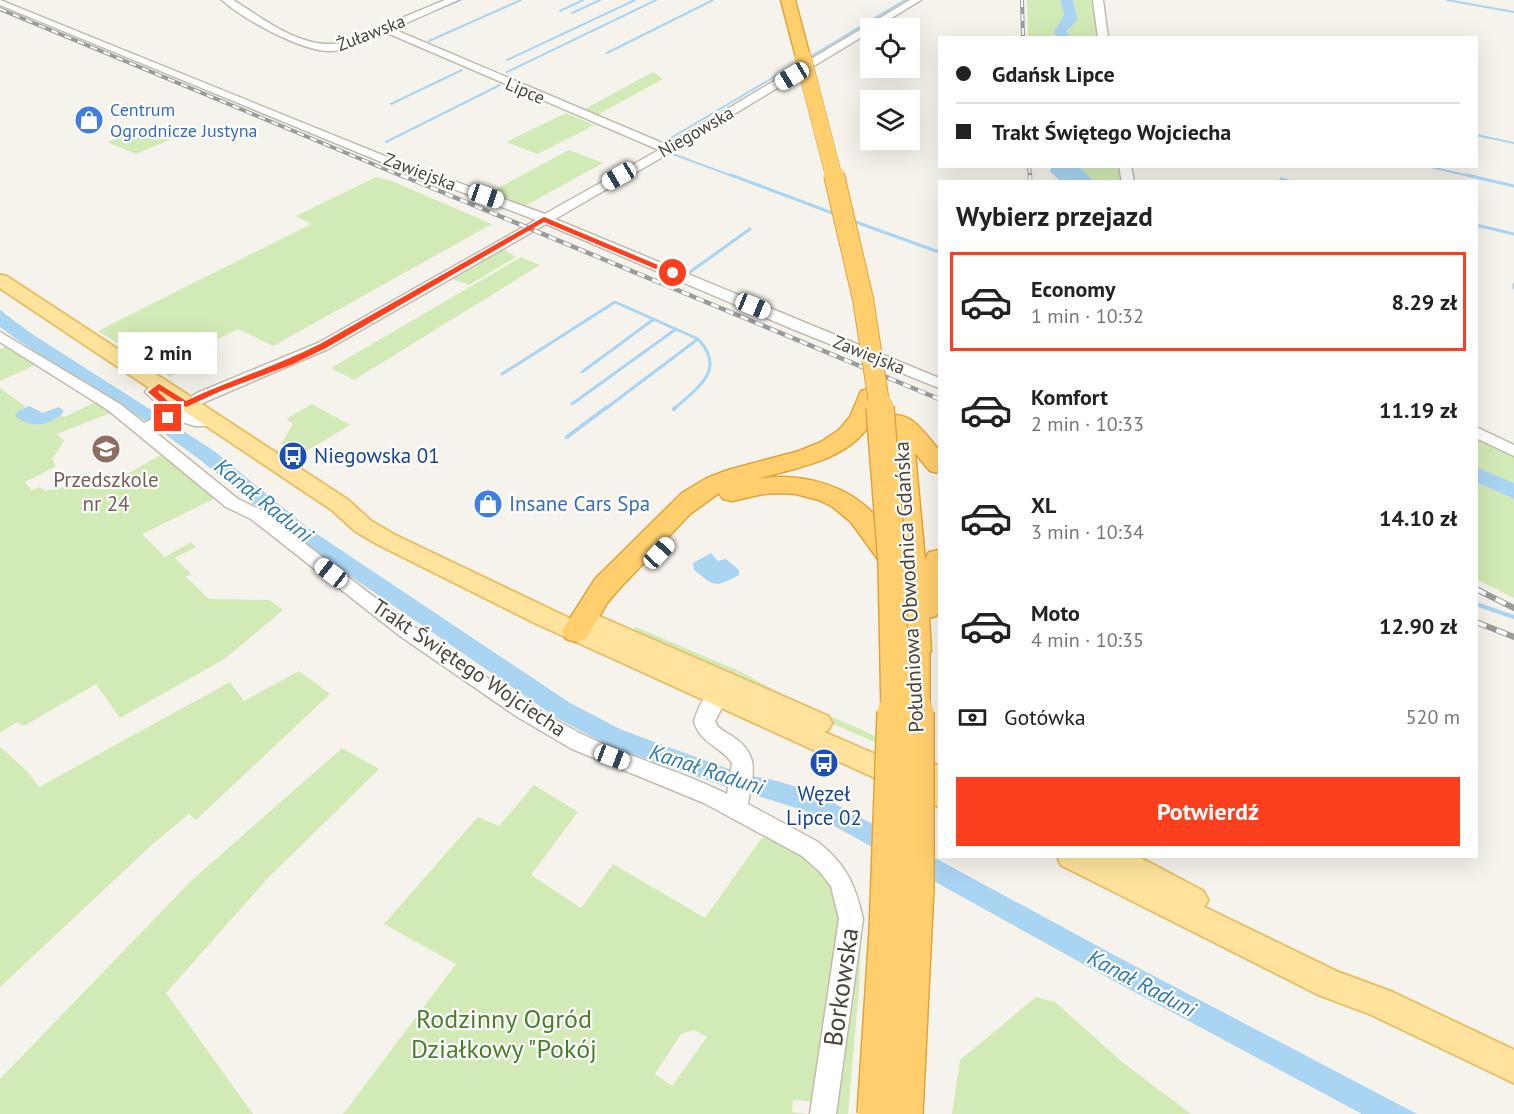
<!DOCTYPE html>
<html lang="pl">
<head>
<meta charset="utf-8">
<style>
  :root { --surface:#fff; --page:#f6f6f6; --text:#222; --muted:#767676; --line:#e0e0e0; --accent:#fc3f1d }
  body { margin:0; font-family:"PT Sans",sans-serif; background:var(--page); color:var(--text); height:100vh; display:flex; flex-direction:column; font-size:22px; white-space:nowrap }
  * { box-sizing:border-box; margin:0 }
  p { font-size:20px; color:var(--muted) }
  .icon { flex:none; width:33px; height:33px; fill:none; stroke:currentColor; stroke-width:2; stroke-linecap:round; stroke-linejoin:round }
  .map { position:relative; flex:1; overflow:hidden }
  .sheet { position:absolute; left:938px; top:180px; width:540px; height:678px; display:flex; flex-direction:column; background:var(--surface); border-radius:0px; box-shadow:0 6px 24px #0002 }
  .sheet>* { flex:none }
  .hud { position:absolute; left:938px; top:36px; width:540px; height:132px; border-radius:0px; box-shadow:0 6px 24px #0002; display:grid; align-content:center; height:132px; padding:0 18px; background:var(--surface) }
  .controls { position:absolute; left:860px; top:18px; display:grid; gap:12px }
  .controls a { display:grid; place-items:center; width:60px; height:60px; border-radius:0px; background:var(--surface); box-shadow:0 6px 24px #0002; font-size:30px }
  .end { position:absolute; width:27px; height:27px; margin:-14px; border:8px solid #fc3f1d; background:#fff; box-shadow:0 0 0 3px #fff }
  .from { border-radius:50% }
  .bubble { position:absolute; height:42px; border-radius:0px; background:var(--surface); box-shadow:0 6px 24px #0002; font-size:20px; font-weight:700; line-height:42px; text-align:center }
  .car { position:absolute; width:18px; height:36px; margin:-18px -9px; border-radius:8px; box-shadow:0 0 4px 2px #0007; background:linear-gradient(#fff 24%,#345 0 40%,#fff 0 76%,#345 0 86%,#fff 0) }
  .hud b { display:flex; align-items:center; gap:21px; height:57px; font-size:22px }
  .hud b+b { border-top:2px solid var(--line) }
  .hud i { width:15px; height:15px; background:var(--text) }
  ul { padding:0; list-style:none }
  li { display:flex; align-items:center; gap:18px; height:99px; margin:0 12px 9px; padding:0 6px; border:3px solid transparent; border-radius:0px }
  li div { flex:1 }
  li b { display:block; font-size:22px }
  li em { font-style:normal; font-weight:700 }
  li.active { border-color:var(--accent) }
  li>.icon { width:54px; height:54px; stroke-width:1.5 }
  h2 { padding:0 18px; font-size:27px; line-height:72px }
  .pay { display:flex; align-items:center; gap:15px; height:66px; padding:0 18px; font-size:22px }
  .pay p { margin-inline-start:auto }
  .button { display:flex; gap:12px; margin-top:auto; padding:12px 18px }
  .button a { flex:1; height:69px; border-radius:0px; background:var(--accent); color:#fff; font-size:24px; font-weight:700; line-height:69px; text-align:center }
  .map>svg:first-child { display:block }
</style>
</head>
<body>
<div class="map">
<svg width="1514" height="1114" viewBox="0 0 1514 1114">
  <rect width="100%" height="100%" fill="#f6f3ec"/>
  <path fill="#d2eab5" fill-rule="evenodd" d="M1027 0H1060L1064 15 1054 32 1056 37H1028Z
    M1073 0H1097L1102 37H1070L1068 34 1069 28C1079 18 1078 14 1073 0Z
    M653 72 663 79 595 116 581 111Z
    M566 113 594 125 538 154 506 142Z
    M146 127 174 138 136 154 107 142Z
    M569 150 603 163 523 207 487 194Z
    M1079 167H1123L1126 181H1094Z
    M376 177 394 182 492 224 273 346 238 329 197 350 209 357 170 377 98 331 311 224 296 216Z
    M503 249 516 257 469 285 453 279Z
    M521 257 540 265 354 380 331 368Z
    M5 347 35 365 0 381V349Z
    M0 388 26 407 22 408 49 422 62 415 65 417 97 401 105 406 103 409 113 412 57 434 64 441 52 459 56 466 25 482 31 490 40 487 45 491 71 486 101 489 164 453 218 497 142 534 165 557 191 542 196 547 175 558 191 574 186 577 209 599 269 600 283 610 226 658 120 718 96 684 24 726 17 722 0 733Z
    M312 404 350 425 300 455 281 444 293 424 286 419Z
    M1476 433 1514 452V483L1476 467Z
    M1476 482 1514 499V598L1476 579Z
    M636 627 741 672 791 699 939 764V770L803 711 722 669 633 631Z
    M299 671 330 694 196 820 189 814 155 842 0 987V747L26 770 39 787 230 682 244 701Z
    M342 748 379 769 267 879 166 993 253 1114H0V1079L191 881Z
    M534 785 578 812 531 875 581 908 613 864 705 918 761 839 770 835C794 849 829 866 837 895 839 903 840 911 841 919L817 1102 793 1100 792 1112 807 1114H343L456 964 384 924 478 817 499 826ZM694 1030 707 1037 672 1086 655 1074 681 1034Z
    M861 942 859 987 848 1114H836Z
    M1036 997 1055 1002 1122 1062 1191 1114H952L960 1060Z"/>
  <path fill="#a9d4f2" d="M1060 0H1073L1078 19 1067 31 1070 37H1056L1054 32 1064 15Z
    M1052 166 1079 167 1094 181H1060L1050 171Z
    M0 310 32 334 162 417 149 423C100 390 47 363 0 327Z
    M29 406 43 413 59 407 63 410V413C48 427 32 428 15 416L18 411Z
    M168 421 214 451 308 528 570 703 622 730 737 772 735 790 609 746 557 718 295 538 199 459 155 427Z
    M1476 467 1514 483V499L1476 482Z
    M711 553 718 561 726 559 739 570V575C715 588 715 587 694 570L693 563Z
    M751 776C779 780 802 788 828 800L1116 956 1417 1114H1362L1114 981 809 812 748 793Z"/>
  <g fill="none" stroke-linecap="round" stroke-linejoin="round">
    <path stroke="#a9d4f2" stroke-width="2" d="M1447 0 1514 12
      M434 11 461 0
      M560 11 583 0
      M572 13 600 0
      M429 41 521 0
      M607 53 713 0
      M808 58 905 0
      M507 60 635 0
      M507 72 656 0
      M391 104 462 70
      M1476 135 1514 143
      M386 142 500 85
      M664 142 801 61
      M670 153 735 177
      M1426 166 1474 177"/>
    <path stroke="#a9d4f2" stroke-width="3" d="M731 175 835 214
      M1467 175 1514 186
      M1281 179 1292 182
      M850 220 939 252
      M1476 225 1514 234
      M690 272 750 229
      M1514 284V288
      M582 372 654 319
      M502 374 615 302 698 339C727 370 698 387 674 409
      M572 404 676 329
      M605 409 698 339"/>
    <path stroke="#a9d4f2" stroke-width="4" d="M674 409 676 407
      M567 437 607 407
      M1476 604 1514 617"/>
    <g stroke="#c2bbae" stroke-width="3">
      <path id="minor" d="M0 0 387 157 545 214 659 150 385 32C368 39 350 50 332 51 304 53 243 19 222 0H233C266 20 301 50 342 43L445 0H458L393 29 667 145 910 0H921L875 28H870V32L678 148 555 219 939 378V388L790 328 546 224 328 349 191 408H181L178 405 197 393 318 343 536 220 379 161 0 5Z
        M1093 0H1103L1108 38H1098Z
        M1119 166H1131L1134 182H1122Z
        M0 332 120 404 144 423 166 412 145 392 154 383H164L167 386 162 392 179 408 193 416 220 420 222 423 220 426H195L176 420 154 431 238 499 263 511C363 588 461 669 572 729 622 756 677 769 727 794L732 763C721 746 699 743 694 721 699 706 707 685 725 690L728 696 715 721C718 729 725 732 732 736 762 756 752 775 748 804L818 842C846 865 855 883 863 919L836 1114H810L839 919 831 886 820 872 802 856 704 803 572 749 516 716 400 636 251 519 226 507 108 410 0 342Z
        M1476 427 1514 445V456L1476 438Z"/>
    </g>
    <g stroke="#e6c16a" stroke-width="4">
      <path id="major" d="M0 275 6 276 348 500 371 521 393 534 575 621 578 614 586 611 594 614 828 716 832 723 828 730 824 732 893 762 897 755 906 752 939 766V807L535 623 377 544 355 531 332 510 0 288Z
        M1057 856H1137L1203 891 1208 900 1204 907 1338 972 1392 992 1514 1050V1083L1372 1015 1319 995 1061 865Z"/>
    </g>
    <g stroke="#e0a43c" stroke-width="3">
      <path id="highway" d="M781 0H795L810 57 808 60H798L796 57Z
        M869 389 877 391 881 396C878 403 877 411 873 418 853 460 797 467 757 479 793 473 835 481 864 505 878 516 887 532 897 546L887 421 891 416C912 411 926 436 939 450V473L930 471 915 453 925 560 929 552 939 550V611L936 616 929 618 931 651 926 659 916 662 906 659 901 651 898 566 892 567 882 565 851 522 833 507 819 500 796 494 780 493 763 494 732 501 723 499 719 493 690 514 619 589 607 603 586 639 576 642 566 639 562 631 595 579 682 493 707 478 728 470 799 451 821 442 839 430 850 417 861 391Z"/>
    </g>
    <use href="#minor" fill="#fff" fill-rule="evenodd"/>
    <use href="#major" fill="#ffe39c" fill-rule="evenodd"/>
    <use href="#highway" fill="#ffcf6e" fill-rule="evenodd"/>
    <g stroke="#9a9a9a" stroke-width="4">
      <path id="rail-far2" d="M1022 0 1023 38
        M0 9 404 177
        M1029 166 1030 177"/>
    </g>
    <g stroke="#9a9a9a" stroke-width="4.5">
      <path id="rail-far1" d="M401 175 939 399
        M1030 175V182"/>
    </g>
    <g stroke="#9a9a9a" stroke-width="6">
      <path id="rail" d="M1476 589 1514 608
        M1476 622 1514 637"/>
    </g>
    <use href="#rail-far2" stroke="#fff" stroke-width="2" stroke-dasharray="7" stroke-linecap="butt"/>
    <use href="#rail-far1" stroke="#fff" stroke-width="3" stroke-dasharray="8" stroke-linecap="butt"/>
    <use href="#rail" stroke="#fff" stroke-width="4" stroke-dasharray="11" stroke-linecap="butt"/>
    <g stroke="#e0a43c" stroke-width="17" stroke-linecap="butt">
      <path id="highway-bridge-far3" d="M803 57 834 177"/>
    </g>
    <g stroke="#e0a43c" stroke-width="22" stroke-linecap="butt">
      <path id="highway-bridge-far2" d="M834 175 863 299 880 409"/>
    </g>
    <g stroke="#e0a43c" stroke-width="30" stroke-linecap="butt">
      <path id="highway-bridge-far1" d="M880 407 892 564 895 714
        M916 651V714"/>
    </g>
    <g stroke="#e0a43c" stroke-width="38" stroke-linecap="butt">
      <path id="highway-bridge" d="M875 1114 887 931 895 712
        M905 1114 916 889V712"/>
    </g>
    <use href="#highway-bridge-far3" stroke="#ffcf6e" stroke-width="16"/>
    <use href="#highway-bridge-far2" stroke="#ffcf6e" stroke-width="20"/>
    <use href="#highway-bridge-far1" stroke="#ffcf6e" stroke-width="27"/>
    <use href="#highway-bridge" stroke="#ffcf6e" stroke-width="35"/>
  </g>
  <path fill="#fc3f1d" d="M544 217 677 273 670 275 544 222 326 348 293 364 221 391 186 407 159 390 158 392 181 413 171 420 163 418 171 412 148 392 159 384 186 401C230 380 277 366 320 344Z"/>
  <defs>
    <g id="shop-disc" transform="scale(1.5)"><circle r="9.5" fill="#3f7fe0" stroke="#fff"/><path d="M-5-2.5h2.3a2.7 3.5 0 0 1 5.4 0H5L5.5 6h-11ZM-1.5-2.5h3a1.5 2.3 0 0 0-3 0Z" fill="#fff"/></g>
    <g id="school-disc" transform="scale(1.5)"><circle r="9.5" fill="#8d6e63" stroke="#fff"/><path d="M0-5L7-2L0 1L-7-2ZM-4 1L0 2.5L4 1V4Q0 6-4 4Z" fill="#fff"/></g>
    <g id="bus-disc" transform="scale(1.5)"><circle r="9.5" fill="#1a4fb4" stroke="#fff"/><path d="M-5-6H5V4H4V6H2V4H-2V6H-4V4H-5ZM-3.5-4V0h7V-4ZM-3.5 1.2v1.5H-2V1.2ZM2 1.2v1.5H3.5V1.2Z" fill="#fff"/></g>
  </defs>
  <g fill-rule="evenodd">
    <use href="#shop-disc" x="89" y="120"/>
    <use href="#school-disc" x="106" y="449"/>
    <use href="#bus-disc" x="293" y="456"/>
    <use href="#shop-disc" x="488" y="504"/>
    <use href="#bus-disc" x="824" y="763"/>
  </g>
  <g text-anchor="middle" stroke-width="4.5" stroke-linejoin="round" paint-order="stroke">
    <g font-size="18" fill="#4b4439" stroke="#fff">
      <text transform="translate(371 33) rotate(-21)" y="6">Żuławska</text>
      <text transform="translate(525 91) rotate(23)" y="6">Lipce</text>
      <text transform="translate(696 132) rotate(-30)" y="6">Niegowska</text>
      <text transform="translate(420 172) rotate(21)" y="6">Zawiejska</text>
      <text transform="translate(869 355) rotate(22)" y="6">Zawiejska</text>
    </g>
    <g font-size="18" fill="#366cbe" stroke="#fff" text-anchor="start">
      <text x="110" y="116">Centrum<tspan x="110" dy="21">Ogrodnicze Justyna</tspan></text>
    </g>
    <g font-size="21" fill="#164399" stroke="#fff" text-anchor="start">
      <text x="314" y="463">Niegowska 01</text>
      <text x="824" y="801" text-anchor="middle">Węzeł<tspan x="824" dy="24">Lipce 02</tspan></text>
    </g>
    <g font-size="21" fill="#785e54" stroke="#fff">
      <text x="106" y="487">Przedszkole<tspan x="106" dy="24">nr 24</tspan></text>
    </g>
    <g font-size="21" fill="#366cbe" stroke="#fff" text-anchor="start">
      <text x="509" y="511">Insane Cars Spa</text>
    </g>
    <g font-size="21" fill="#4b4439" stroke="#fff">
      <text transform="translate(909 587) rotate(-93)" y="7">Południowa Obwodnica Gdańska</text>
      <text transform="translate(469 668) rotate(34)" y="7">Trakt Świętego Wojciecha</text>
    </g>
    <g font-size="22" font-style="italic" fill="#2e7ab2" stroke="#fff">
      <text transform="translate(264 500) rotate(39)" y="8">Kanał Raduni</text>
      <text transform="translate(707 769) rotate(18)" y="8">Kanał Raduni</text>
      <text transform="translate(1142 983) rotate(28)" y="8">Kanał Raduni</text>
    </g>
    <g font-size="26" fill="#4b4439" stroke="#fff">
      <text transform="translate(841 987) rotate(-82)" y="9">Borkowska</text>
    </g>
    <g font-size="26" fill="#4a7f2a" stroke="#fff">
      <text x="504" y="1028">Rodzinny Ogród<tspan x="504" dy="30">Działkowy "Pokój</tspan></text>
    </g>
  </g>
</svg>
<div class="controls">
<a><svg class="icon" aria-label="locate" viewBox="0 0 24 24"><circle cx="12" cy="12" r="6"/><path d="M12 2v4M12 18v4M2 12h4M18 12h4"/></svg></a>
<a><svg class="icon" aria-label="layers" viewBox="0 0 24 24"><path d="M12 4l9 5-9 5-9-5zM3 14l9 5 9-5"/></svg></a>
</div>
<i class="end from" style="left:673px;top:273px"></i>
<i class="end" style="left:168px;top:418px"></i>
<div class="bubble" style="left:118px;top:332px;width:99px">2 min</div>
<i class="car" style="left:792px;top:76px;rotate:239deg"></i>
<i class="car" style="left:619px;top:176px;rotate:240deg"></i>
<i class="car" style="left:486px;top:196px;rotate:109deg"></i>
<i class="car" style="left:753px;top:306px;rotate:112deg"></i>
<i class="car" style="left:659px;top:553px;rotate:43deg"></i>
<i class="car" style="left:331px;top:573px;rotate:308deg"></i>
<i class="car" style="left:612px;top:757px;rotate:111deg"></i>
<div class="hud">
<b><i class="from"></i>Gdańsk Lipce</b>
<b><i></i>Trakt Świętego Wojciecha</b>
</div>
<section class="sheet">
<h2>Wybierz przejazd</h2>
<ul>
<li class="active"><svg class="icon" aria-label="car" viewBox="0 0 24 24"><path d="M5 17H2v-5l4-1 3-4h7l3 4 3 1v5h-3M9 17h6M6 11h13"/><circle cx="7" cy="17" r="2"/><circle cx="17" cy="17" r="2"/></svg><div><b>Economy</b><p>1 min · 10:32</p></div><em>8.29 zł</em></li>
<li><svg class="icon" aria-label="car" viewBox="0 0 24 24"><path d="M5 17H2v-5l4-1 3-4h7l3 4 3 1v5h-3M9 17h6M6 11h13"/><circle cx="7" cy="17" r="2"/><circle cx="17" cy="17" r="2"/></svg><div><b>Komfort</b><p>2 min · 10:33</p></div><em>11.19 zł</em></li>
<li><svg class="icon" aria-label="car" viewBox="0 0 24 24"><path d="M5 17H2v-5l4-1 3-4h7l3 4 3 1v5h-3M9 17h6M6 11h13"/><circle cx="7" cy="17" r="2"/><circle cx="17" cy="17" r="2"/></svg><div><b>XL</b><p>3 min · 10:34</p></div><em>14.10 zł</em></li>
<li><svg class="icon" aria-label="car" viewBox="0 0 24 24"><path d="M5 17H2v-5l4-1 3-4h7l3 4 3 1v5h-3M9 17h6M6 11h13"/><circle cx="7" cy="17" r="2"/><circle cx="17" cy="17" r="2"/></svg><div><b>Moto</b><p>4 min · 10:35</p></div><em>12.90 zł</em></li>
</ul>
<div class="pay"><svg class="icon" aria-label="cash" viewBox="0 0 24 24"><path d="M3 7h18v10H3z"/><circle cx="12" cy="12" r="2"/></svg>Gotówka<p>520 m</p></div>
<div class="button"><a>Potwierdź</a></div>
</section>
</div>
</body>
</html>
